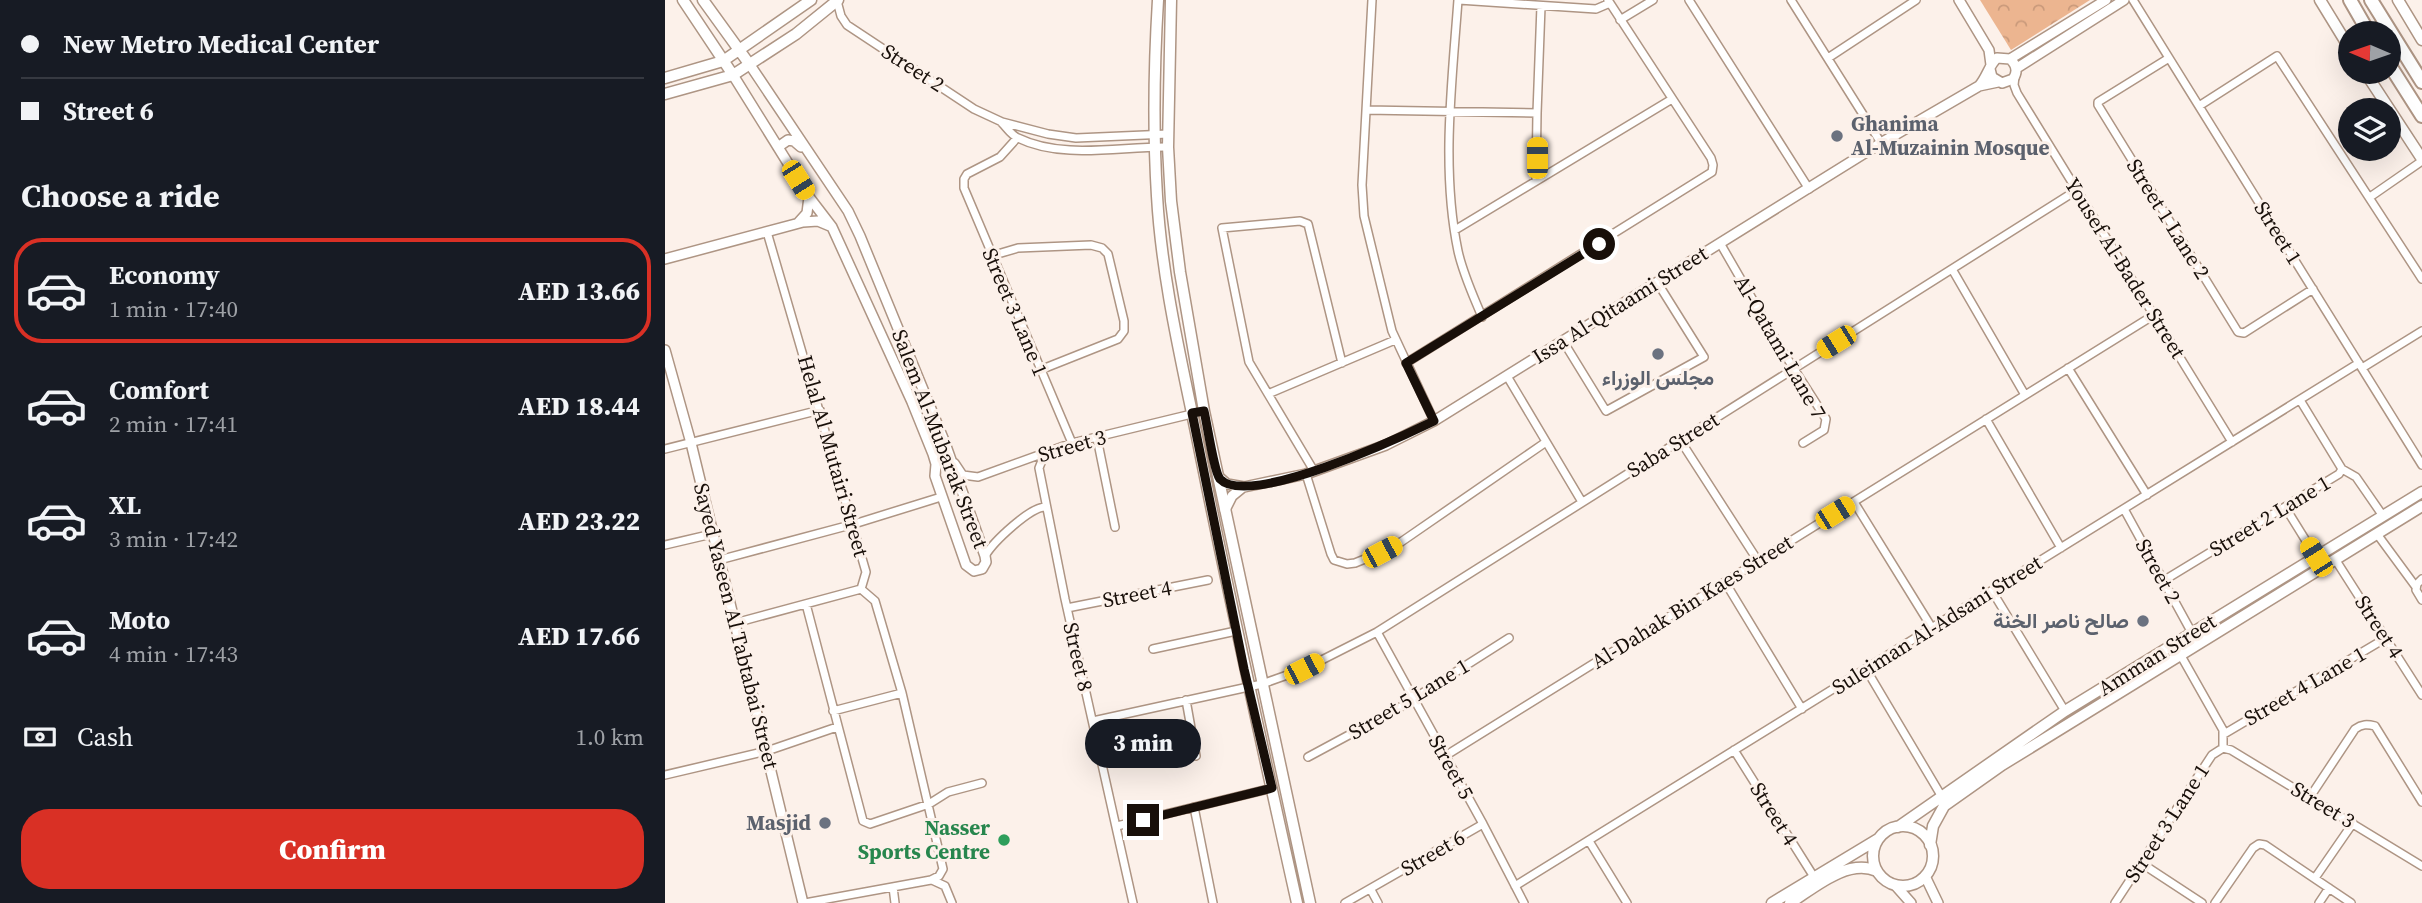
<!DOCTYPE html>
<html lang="en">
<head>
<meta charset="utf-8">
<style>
  :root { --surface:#171b24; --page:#242831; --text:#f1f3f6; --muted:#9ea1a6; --line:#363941; --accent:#d93025 }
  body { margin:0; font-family:"Source Serif 4",Vazirmatn,serif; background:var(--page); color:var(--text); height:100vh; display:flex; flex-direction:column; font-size:26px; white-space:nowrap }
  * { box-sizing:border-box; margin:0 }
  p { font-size:23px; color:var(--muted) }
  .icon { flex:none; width:38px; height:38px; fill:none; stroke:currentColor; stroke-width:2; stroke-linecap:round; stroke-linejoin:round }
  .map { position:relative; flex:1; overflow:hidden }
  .drawer { display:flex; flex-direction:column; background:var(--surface); width:665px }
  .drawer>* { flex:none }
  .banner { display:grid; align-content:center; height:154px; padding:0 21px; background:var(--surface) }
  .needle { width:46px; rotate:272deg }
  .tools { position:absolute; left:1673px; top:21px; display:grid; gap:14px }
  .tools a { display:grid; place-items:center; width:63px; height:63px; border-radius:50%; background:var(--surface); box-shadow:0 7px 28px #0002; font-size:35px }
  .end { position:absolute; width:32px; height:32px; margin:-16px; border:9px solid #180f09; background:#fff; box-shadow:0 0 0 4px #fff }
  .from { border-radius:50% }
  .bubble { position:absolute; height:49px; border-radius:24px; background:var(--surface); box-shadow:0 7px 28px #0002; font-size:23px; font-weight:800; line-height:49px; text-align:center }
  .car { position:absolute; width:21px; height:42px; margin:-21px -10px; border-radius:9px; box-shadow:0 0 5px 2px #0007; background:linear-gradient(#f5c518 24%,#345 0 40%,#f5c518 0 76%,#345 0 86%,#f5c518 0) }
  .banner b { display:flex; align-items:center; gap:24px; height:66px; font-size:26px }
  .banner b+b { border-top:2px solid var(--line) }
  .banner i { width:18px; height:18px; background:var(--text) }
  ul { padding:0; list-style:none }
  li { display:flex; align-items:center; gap:21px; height:105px; margin:0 14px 10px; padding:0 7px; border:4px solid transparent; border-radius:28px }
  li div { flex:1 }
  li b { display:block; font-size:26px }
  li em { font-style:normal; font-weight:800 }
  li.current { border-color:var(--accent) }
  li>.icon { width:63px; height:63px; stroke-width:1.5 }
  h2 { padding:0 21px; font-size:32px; line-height:84px }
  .pay { display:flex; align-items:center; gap:18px; height:77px; padding:0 21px; font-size:26px }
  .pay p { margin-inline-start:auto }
  .action { display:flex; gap:14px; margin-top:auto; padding:14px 21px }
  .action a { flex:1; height:80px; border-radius:28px; background:var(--accent); color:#fff; font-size:28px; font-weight:800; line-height:80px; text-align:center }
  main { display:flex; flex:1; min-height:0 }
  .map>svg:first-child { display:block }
</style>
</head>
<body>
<main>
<section class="drawer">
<div class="banner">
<b><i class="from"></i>New Metro Medical Center</b>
<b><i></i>Street 6</b>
</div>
<h2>Choose a ride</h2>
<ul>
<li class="current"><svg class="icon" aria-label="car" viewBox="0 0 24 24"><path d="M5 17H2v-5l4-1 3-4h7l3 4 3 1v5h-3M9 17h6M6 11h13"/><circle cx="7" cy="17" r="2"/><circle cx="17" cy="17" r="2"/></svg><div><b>Economy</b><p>1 min · 17:40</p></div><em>AED 13.66</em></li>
<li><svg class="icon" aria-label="car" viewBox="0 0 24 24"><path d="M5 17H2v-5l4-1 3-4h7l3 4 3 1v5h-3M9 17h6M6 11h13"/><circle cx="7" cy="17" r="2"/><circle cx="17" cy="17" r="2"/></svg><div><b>Comfort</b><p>2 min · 17:41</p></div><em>AED 18.44</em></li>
<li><svg class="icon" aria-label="car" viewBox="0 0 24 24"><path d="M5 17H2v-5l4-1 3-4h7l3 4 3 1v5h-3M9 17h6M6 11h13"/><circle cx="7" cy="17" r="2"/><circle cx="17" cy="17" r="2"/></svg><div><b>XL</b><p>3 min · 17:42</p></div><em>AED 23.22</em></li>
<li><svg class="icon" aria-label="car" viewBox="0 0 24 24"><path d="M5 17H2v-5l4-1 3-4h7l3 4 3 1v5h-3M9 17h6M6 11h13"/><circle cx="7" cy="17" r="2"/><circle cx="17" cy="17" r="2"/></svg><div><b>Moto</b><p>4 min · 17:43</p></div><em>AED 17.66</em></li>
</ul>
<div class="pay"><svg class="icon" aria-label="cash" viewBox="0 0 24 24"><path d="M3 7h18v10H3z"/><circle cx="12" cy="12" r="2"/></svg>Cash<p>1.0 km</p></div>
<div class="action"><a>Confirm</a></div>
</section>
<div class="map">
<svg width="1757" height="903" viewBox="0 0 1757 903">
  <defs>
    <pattern id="park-crowns" width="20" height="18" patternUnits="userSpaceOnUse" patternTransform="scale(1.75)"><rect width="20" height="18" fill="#ecb590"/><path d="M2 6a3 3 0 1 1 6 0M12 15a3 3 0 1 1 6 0" fill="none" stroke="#ca9a7b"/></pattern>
  </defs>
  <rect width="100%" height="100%" fill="#fcf1ea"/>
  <path fill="url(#park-crowns)" d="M1315 0H1425L1346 50Z"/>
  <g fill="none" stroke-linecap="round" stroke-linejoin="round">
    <g stroke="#ae9584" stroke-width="10">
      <path id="minor" d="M707 0 697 185 699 216 727 331 769 421
        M793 0C787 83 776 169 793 251 798 274 808 295 817 317
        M794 0 931 9 945 3
        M1024 0 1144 189
        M1126 0 1216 143
        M1468 0 1757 465
        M172 1 176 16 182 25 309 109 337 122 383 134 411 138 503 134
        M955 20 988 0
        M1163 58 1251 0
        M1504 58 1433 102V105L1573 332 1579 333 1648 289
        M1350 76 1349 85 1352 93 1567 442
        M1534 106 1612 56 1757 279
        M701 110 872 113
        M337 123C342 128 346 135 353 138 398 160 456 146 503 147
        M352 138 335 157 302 174 299 179V188L407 443
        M871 181 872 113 876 6
        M1705 197 1757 161
        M790 230 1007 99
        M102 232 201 572 196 589
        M1055 243 1115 347 1161 419 1159 430 1138 443
        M326 256 353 248 426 245 437 248 443 254 459 321V331L453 339 375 370
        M1287 269 1360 395
        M898 341 941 411 1039 357 992 282
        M741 363 1047 172 1048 165 1046 158 943 0
        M1403 368 1482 495
        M1697 368 1757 331
        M842 376 917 502
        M603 394 730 340
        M1635 400 1677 469
        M1321 419 1396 548
        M432 438 450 527
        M1015 440 1093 561
        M0 449 155 410
        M380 453 374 468 400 599 468 903
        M290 463 298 475 313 477 407 443 539 411
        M1677 469 1691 477 1718 516
        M649 471 584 362 557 228 635 221 643 224 677 363
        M641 474 666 554 669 560 682 564 690 563 717 552 736 542 881 442
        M1189 502 1267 628
        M1620 507 1651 557
        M1459 509 1527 633
        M1712 534 1751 587
        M0 545 47 534
        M320 556C328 542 366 506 381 507
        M1670 559 1757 695
        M54 560 189 524 276 497
        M1757 579 1752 584 1751 590 1757 600
        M1498 581 1674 474 1677 469
        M1060 582 1137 709
        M1327 591 1400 711
        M141 604 198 821 205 824 264 804 283 792 317 783
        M402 608 543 580
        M70 623 196 589
        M712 632 818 824 859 903
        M488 649 571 631
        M1515 654 1558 730V748
        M1201 669 1277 797
        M521 700 531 756
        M168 711 237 693
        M428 721 597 684 639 669 712 632 1412 190
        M1559 734 1721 638
        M1558 748 1566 750 1757 866
        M1069 750 1149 877
        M780 756 1489 315
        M643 757 734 708 844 638
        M0 775 102 751 172 727
        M1645 797 1690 729C1697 724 1702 724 1710 726L1757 802
        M529 807 548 903
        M452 826 607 788
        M924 841 962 903
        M1476 863 1537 903
        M1650 878 1688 823
        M267 880 280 886 287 903
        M850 886 1694 363
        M228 887 230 903
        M706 890 713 903
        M140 903 266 880 274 876 278 869 237 693 210 601 196 589
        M680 903 818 824
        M1450 903 1547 755 1558 748
        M1550 903 1588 848 1594 844 1600 845 1686 903
        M1654 903 1664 888"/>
    </g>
    <g stroke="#ae9584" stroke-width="12">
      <path id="tertiary" d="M1294 0 1324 50 1326 65
        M1345 59 1441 0
        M1352 68 1459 0
        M68 75 144 197 167 227 247 402 268 454 271 464 270 476 301 565 309 571 317 569 321 562 320 556 280 443 195 236 183 211 85 65
        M1314 86C1322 77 1324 65 1332 58L1345 59C1352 65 1353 72 1348 79L1337 83 1327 77 1325 69
        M113 147 123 140 129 141 136 147
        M133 223 142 213 144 197
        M0 259 138 222 153 221 165 226
        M0 350 26 443 138 903
        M553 476 562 484 579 487 641 474 721 445 769 421 1216 143 1314 86 1333 82
        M560 510 567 496 578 487
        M1260 876 1273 903
        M1230 885 1246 903"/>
    </g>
    <g stroke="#ae9584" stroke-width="13">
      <path id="secondary" d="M18 0 68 75
        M38 0 85 65
        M493 0C489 65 488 131 492 196 497 284 519 371 536 457 566 606 599 755 632 903
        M506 0 503 147 506 201 515 272 539 411 645 903
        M1655 0 1685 49
        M1733 0 1757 40
        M1700 72 1757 159
        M0 78 58 61 146 0
        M0 94 68 75 131 34 173 0
        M1208 856a30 30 0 1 1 60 0a30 30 0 1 1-60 0Z
        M1233 827 1400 711 1757 492
        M1265 845 1268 826 1279 806 1337 765 1757 506
        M1107 903 1213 839
        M1125 903C1149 888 1182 858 1212 871"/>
    </g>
    <g stroke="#ae9584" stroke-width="16">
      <path id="motorway" d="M1685 0 1704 33
        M1706 0 1757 82
        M1724 64 1757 116"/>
    </g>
    <use href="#minor" stroke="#fff" stroke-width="7"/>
    <use href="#tertiary" stroke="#fff" stroke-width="9"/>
    <use href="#secondary" stroke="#fff" stroke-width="10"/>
    <use href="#motorway" stroke="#fff" stroke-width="12"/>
  </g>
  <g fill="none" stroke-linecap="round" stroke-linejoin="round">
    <path stroke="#180f09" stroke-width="9" d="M478 820 607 788 579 669 527 413 539 411C542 423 549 472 555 479 583 509 736 437 769 421L741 363 934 244"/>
  </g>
  <g fill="#6b7280" stroke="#fcf1ea" stroke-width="2.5">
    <circle cx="1172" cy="136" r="7"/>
    <circle cx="993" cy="354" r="7"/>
    <circle cx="1478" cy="621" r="7"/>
    <circle cx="160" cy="823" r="7"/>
  </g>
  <circle fill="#2e9e5b" stroke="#fcf1ea" stroke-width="2.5" cx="339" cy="840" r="7"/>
  <g text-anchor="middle" stroke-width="6" stroke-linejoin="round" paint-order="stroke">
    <g font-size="21" fill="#180f09" stroke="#fcf1ea">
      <text transform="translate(248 68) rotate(33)" y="7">Street 2</text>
      <text transform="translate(1503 219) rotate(58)" y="7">Street 1 Lane 2</text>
      <text transform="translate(1613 233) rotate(58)" y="7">Street 1</text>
      <text transform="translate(1460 268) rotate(58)" y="7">Yousef Al-Bader Street</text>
      <text transform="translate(955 305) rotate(-32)" y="7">Issa Al-Qitaami Street</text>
      <text transform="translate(350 312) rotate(67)" y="7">Street 3 Lane 1</text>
      <text transform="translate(1115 347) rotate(60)" y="7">Al-Qatami Lane 7</text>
      <text transform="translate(275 439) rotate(69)" y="7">Salem Al-Mubarak Street</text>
      <text transform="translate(1008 445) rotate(-32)" y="7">Saba Street</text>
      <text transform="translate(407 446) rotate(-16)" y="7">Street 3</text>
      <text transform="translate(168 456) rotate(74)" y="7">Helal Al Mutairi Street</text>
      <text transform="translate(1605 516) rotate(-31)" y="7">Street 2 Lane 1</text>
      <text transform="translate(1493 571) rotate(61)" y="7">Street 2</text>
      <text transform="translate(472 594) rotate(-11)" y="7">Street 4</text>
      <text transform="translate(1027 602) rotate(-32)" y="7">Al-Dahak Bin Kaes Street</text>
      <text transform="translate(1272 625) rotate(-32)" y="7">Suleiman Al-Adsani Street</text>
      <text transform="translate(71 626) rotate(76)" y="7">Sayed Yaseen Al Tabtabai Street</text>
      <text transform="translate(1714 627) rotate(57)" y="7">Street 4</text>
      <text transform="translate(1492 655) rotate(-32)" y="7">Amman Street</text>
      <text transform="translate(413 657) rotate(77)" y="7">Street 8</text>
      <text transform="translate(1640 686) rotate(-30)" y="7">Street 4 Lane 1</text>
      <text transform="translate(744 699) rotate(-31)" y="7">Street 5 Lane 1</text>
      <text transform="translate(786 767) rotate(61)" y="7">Street 5</text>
      <text transform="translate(1658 805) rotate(31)" y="7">Street 3</text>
      <text transform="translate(1109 814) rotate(58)" y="7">Street 4</text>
      <text transform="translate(1502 823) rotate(-57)" y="7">Street 3 Lane 1</text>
      <text transform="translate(768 853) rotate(-30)" y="7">Street 6</text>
    </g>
    <g font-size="21" font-weight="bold" fill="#5b616d" stroke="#fcf1ea" text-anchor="end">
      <text x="1186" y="131" text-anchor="start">Ghanima<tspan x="1186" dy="24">Al-Muzainin Mosque</tspan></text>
      <text x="993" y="385" text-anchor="middle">مجلس الوزراء</text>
      <text x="1464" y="628">صالح ناصر الخنة</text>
      <text x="146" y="830">Masjid</text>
    </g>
    <g font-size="21" font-weight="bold" fill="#27864d" stroke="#fcf1ea" text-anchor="end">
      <text x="325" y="835">Nasser<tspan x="325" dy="24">Sports Centre</tspan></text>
    </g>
  </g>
</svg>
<div class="tools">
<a><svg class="needle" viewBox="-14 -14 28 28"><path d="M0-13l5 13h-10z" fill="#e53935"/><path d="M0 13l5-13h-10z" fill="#9ea1a6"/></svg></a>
<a><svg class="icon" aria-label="layers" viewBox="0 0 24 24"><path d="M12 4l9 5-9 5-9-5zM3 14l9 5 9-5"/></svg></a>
</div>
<i class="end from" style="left:934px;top:244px"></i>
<i class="end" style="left:478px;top:820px"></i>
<div class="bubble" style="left:420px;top:719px;width:116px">3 min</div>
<i class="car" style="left:872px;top:158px;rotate:0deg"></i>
<i class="car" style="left:133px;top:180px;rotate:148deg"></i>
<i class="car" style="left:1171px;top:342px;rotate:238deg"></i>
<i class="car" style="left:1170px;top:513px;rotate:58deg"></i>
<i class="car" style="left:717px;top:552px;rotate:62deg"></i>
<i class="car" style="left:1651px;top:557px;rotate:328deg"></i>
<i class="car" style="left:639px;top:669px;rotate:63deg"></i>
</div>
</main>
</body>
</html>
